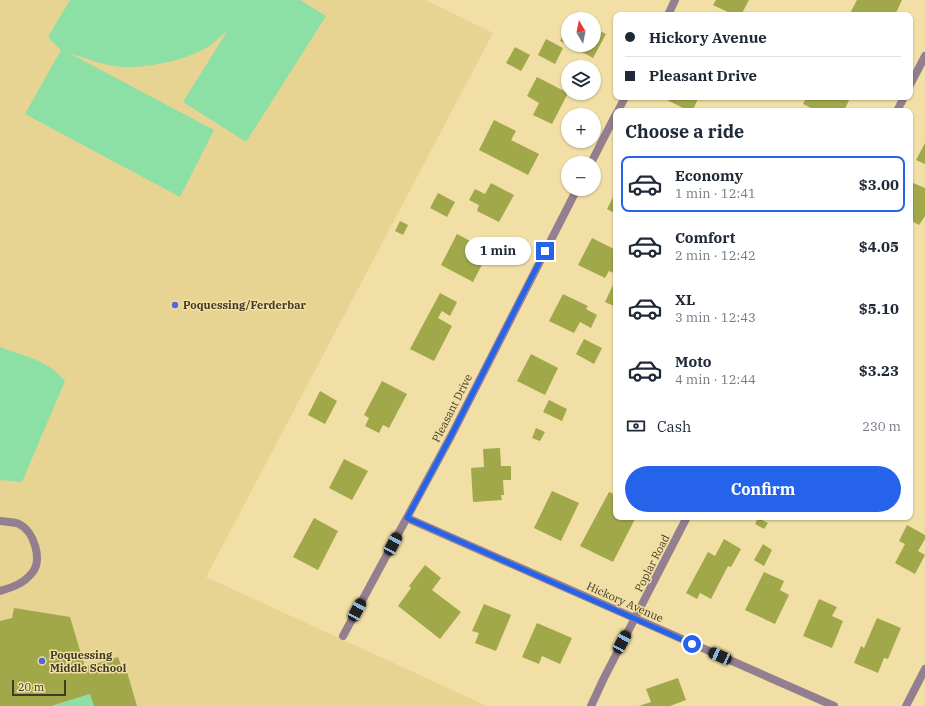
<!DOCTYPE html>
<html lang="en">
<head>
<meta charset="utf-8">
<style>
  :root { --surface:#fff; --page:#f6f6f7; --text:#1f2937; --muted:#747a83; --line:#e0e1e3; --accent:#2563eb }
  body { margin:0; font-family:"IBM Plex Serif",serif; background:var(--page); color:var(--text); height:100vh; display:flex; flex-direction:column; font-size:15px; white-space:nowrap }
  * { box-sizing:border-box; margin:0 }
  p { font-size:13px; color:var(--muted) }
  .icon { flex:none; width:22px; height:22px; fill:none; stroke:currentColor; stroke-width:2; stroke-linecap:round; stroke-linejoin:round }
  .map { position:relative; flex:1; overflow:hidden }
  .drawer { position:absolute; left:613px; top:108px; width:300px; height:412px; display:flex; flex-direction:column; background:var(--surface); border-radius:8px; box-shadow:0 1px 3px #0004 }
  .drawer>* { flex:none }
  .guide { position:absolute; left:613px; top:12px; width:300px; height:88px; border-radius:8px; box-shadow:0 1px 3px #0004; display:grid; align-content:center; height:88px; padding:0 12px; background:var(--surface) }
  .needle { width:26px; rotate:350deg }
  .controls { position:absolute; left:561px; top:12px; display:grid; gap:8px }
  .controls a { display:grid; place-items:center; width:40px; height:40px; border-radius:50%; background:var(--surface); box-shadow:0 1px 3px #0004; font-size:20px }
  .scale { position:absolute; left:12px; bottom:10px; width:54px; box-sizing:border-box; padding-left:4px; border:2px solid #423b24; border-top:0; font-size:11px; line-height:14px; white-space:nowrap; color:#423b24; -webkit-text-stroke:3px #f1dfa5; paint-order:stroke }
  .end { position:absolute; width:18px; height:18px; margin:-9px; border:5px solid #2563eb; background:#fff; box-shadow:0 0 0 2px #fff }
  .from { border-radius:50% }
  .bubble { position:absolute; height:28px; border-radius:14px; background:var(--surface); box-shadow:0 1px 3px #0004; font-size:13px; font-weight:800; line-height:28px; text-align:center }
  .car { position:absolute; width:12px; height:24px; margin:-12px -6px; border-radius:5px; box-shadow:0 0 3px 1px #0007; background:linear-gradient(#222 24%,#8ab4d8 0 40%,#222 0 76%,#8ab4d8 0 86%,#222 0) }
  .guide b { display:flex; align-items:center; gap:14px; height:38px; font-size:15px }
  .guide b+b { border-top:1px solid var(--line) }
  .guide i { width:10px; height:10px; background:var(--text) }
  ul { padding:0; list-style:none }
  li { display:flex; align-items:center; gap:12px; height:56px; margin:0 8px 6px; padding:0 4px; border:2px solid transparent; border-radius:8px }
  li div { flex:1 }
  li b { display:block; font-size:15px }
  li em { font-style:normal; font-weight:800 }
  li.selected { border-color:var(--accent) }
  li>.icon { width:36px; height:36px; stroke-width:1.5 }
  h2 { padding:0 12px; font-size:18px; line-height:48px }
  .pay { display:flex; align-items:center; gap:10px; height:44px; padding:0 12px; font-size:15px }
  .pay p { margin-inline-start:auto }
  .primary-button { display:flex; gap:8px; margin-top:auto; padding:8px 12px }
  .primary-button a { flex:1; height:46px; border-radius:24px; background:var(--accent); color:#fff; font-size:16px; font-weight:800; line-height:46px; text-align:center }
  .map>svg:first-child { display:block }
</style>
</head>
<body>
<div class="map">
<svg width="925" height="706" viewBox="0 0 925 706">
  <rect width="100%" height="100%" fill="#f1dfa5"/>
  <path fill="#e7d392" d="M0 0H426L493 33 206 577 487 706H0Z"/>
  <path fill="#8de0a5" d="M70 0H300L326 16 246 142 183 102 228 30C220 36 213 45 204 49 183 61 146 68 123 67 104 66 86 58 69 53L214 130 180 197 25 114 61 50 48 37Z
    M0 347C24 356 48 360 65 381L22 482 0 480Z
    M90 694 94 706H51Z"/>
  <path fill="#a1a84a" d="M716 0H749L741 15H734L713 5Z
    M857 0H902L895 15H849Z
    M568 25V45L560 41Z
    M594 28 606 34 593 58 569 45H594Z
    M546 39 563 48 555 64 538 55Z
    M515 47 530 55 521 71 506 63Z
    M537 77 568 93 552 124 533 115 539 103 527 96Z
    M664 97H699L692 111H689L663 98Z
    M807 97H847L850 98 844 111H817L803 104Z
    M494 120 516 131 511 140 539 154 528 175 479 150Z
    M925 143V164L916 160Z
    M491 183 514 195 499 222 477 211 479 205 469 200 475 189 485 194Z
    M913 183 925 188V216L919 225 910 220V189Z
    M616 191V214L607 209Z
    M438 193 455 202 447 217 430 208Z
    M400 221 408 225 403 235 395 231Z
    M457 234 489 251 473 282 441 265Z
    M592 238 616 250V274L609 271 605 278 578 265Z
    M613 285 616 287V307L605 302Z
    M440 293 457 302 450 316 442 311 438 318 452 326 434 361 410 349Z
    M563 294 588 306 586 309 597 315 591 328 580 322 574 333 549 321Z
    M584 339 602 348 594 364 576 354Z
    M531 354 558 368 545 395 517 381Z
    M382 381 407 394 389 428 383 425 379 433 365 426 369 418 364 415Z
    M320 391 337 401 325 424 308 415Z
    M549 400 567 409 562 421 543 412Z
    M536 428 545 432 540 441 532 438Z
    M500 448 501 466H511V480H503L504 495H501L502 500 473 502 471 468 484 467 483 449Z
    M344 459 368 471 352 500 329 488Z
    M552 491 579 503 561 541 534 528Z
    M609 492 616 495V517H636L613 562 580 546Z
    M314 518 338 531 318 570 293 557Z
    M758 518 768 523 764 529 755 524Z
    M907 525 925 535V539L918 551 925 555 915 574 895 563 905 544 899 541Z
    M724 539 741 549 731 567 728 566 711 599 700 593 697 599 686 593 708 552 715 556Z
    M763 544 772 550 764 566 754 560Z
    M425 565 441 578 432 590 461 612 440 639 398 606 411 588 409 586Z
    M764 572 784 581 780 590 789 595 775 624 745 610Z
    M819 599 837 607 832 616 843 621 832 648 803 636Z
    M484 604 511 615 496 651 475 643 479 633 472 631Z
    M14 608 70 617 85 667 118 657 121 665H125L137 706H94L90 694 51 706H0V621L12 618Z
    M877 618 901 628 888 659 884 658 878 673 854 663 861 646 864 648Z
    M537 623 572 638 560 664 542 656 539 664 522 657Z
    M678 678 686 700 670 706H639L651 702 646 689Z"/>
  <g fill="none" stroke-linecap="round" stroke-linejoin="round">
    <path stroke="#937f8f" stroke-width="8" d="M0 521C5 522 14 522 19 524 34 531 43 560 32 573 23 584 13 587 0 591"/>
    <path stroke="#937f8f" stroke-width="8" d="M668 15 675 0
      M910 85 925 56
      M618 111 625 97
      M897 111 904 97
      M591 163 616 114
      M407 518 834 706
      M343 636 451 436 577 189
      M591 706 604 678 687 517
      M906 706 925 669"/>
  </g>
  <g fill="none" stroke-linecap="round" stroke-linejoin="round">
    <path stroke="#2563eb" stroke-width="5" d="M545 251 451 436 407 518 692 644"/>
  </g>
  <g fill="#5365db" stroke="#f1dfa5" stroke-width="1.5">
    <circle cx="175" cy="305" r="4"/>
    <circle cx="42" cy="661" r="4"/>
  </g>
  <g text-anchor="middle" stroke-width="3" stroke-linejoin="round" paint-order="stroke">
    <g font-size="11" font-weight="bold" fill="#423b24" stroke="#f1dfa5" text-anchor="start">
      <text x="183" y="309">Poquessing/Ferderbar</text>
      <text x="50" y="659">Poquessing<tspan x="50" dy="13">Middle School</tspan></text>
    </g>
    <g font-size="11" fill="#423b24" stroke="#f1dfa5">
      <text transform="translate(452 408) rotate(-63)" y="4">Pleasant Drive</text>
      <text transform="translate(652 563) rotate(-63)" y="4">Poplar Road</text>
      <text transform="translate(625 602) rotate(24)" y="4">Hickory Avenue</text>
    </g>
  </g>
</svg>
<div class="controls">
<a><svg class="needle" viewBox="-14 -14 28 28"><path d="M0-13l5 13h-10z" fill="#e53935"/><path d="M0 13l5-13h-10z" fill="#747a83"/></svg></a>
<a><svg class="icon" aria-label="layers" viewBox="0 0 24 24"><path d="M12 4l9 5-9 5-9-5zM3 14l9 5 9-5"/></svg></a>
<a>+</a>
<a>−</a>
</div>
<div class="scale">20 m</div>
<i class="end from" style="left:692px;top:644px"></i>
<i class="end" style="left:545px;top:251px"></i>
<div class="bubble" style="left:465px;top:237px;width:66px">1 min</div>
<i class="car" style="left:393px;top:544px;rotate:28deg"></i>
<i class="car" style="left:357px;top:610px;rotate:28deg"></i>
<i class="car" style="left:622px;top:642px;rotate:28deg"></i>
<i class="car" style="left:720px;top:656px;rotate:294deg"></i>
<div class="guide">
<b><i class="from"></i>Hickory Avenue</b>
<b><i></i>Pleasant Drive</b>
</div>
<section class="drawer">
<h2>Choose a ride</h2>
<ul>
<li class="selected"><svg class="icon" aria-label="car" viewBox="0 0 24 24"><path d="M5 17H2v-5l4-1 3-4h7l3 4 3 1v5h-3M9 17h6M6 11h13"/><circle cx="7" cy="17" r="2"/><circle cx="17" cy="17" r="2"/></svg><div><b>Economy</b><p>1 min · 12:41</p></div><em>$3.00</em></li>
<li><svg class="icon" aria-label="car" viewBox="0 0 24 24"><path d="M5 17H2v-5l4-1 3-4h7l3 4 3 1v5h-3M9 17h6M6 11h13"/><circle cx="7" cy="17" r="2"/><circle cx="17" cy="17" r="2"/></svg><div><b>Comfort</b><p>2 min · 12:42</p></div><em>$4.05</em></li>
<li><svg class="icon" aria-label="car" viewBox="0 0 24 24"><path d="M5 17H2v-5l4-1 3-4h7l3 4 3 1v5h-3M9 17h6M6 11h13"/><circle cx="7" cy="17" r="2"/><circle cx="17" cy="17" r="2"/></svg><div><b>XL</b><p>3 min · 12:43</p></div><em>$5.10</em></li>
<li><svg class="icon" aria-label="car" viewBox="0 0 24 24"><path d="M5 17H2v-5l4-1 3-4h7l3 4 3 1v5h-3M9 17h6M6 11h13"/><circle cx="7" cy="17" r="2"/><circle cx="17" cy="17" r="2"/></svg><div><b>Moto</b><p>4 min · 12:44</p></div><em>$3.23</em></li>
</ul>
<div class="pay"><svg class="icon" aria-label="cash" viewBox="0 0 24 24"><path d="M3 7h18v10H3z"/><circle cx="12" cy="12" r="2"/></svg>Cash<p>230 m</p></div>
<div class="primary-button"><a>Confirm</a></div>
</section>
</div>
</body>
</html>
